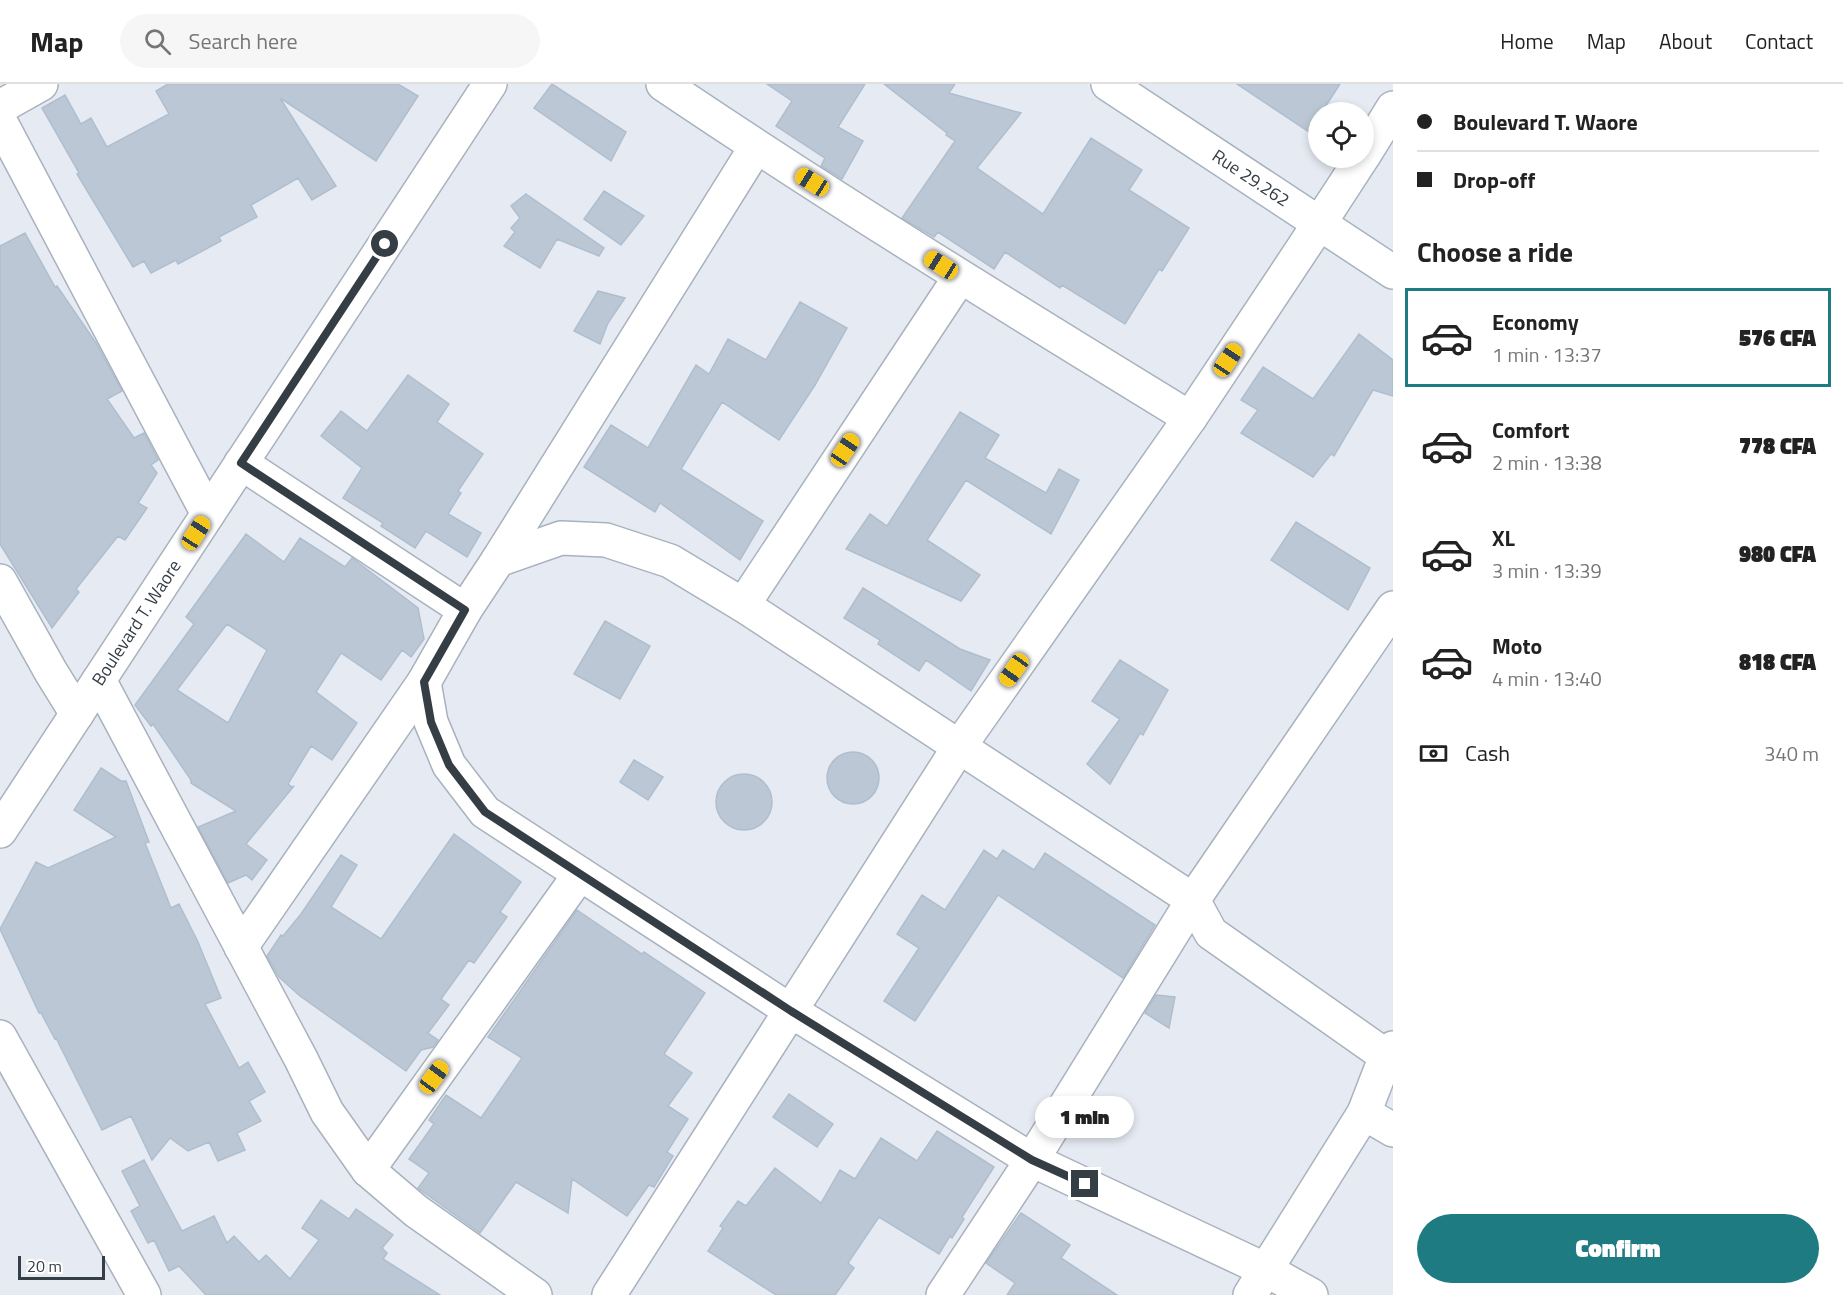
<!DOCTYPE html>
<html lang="en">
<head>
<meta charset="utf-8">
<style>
  :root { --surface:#fff; --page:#f6f6f6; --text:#222; --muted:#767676; --line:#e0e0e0; --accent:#1e7b82 }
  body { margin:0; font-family:"Titillium Web",sans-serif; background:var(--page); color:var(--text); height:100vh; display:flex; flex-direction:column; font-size:22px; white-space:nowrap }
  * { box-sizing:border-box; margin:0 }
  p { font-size:20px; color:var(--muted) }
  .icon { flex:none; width:33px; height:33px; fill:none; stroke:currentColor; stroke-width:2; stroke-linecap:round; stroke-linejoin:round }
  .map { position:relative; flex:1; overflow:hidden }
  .sheet { display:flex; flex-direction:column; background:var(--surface); width:450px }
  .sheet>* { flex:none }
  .top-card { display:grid; align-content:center; height:132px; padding:0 24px; background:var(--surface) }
  .buttons { position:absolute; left:1308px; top:18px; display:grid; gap:12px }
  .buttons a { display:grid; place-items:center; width:66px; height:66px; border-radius:50%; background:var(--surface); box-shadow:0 3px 9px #0003; font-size:30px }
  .scale { position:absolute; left:18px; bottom:15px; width:87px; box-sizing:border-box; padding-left:6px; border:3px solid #353d45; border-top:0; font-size:16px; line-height:21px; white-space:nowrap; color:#353d45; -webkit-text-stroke:4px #fff; paint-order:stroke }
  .end { position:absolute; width:27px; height:27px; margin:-14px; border:8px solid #353d45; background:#fff; box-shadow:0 0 0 3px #fff }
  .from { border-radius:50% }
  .bubble { position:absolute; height:42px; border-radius:21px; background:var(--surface); box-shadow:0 3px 9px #0003; font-size:20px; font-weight:800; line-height:42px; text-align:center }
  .car { position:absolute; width:18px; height:36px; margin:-18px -9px; border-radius:8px; box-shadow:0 0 4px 2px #0007; background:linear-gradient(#f5c518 24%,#345 0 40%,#f5c518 0 76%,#345 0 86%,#f5c518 0) }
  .top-card b { display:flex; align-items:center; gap:21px; height:57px; font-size:22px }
  .top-card b+b { border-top:2px solid var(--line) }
  .top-card i { width:15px; height:15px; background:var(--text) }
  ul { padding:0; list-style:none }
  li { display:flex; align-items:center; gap:18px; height:99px; margin:0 12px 9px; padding:0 12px; border:3px solid transparent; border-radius:0px }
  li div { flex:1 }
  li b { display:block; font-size:22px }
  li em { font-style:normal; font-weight:800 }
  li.current { border-color:var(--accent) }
  li>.icon { width:54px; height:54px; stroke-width:1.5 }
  h2 { padding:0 24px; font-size:27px; line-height:72px }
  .pay { display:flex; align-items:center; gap:15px; height:66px; padding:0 24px; font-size:22px }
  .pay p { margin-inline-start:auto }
  .cta { display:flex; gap:12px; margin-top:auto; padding:12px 24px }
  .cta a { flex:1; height:69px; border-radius:36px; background:var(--accent); color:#fff; font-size:24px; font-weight:800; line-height:69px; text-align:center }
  header { display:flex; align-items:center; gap:36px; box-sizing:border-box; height:84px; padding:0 30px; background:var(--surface); border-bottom:2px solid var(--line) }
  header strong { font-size:28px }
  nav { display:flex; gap:33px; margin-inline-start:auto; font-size:21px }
  .search { width:420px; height:54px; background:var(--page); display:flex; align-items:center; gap:15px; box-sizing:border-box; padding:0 21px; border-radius:33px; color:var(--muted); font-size:22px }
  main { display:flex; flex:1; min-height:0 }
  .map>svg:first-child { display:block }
</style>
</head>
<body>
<header>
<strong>Map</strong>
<div class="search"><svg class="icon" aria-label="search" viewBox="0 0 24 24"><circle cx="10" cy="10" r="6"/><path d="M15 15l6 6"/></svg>Search here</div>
<nav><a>Home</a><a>Map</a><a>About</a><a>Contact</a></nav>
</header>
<main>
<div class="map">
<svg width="1393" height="1211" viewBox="0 0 1393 1211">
  <rect width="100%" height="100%" fill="#e6ebf3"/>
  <path fill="#bbc7d4" stroke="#afbecf" stroke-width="1.5" fill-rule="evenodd" d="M168 0H398L418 12 376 77 280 14 336 102 312 116 298 94 251 121 257 133 219 153 221 157 178 180 176 176 151 189 144 177 133 183 77 90 79 89 42 24 65 11 81 40 91 34 107 63 169 30 156 7Z
    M552 0 626 48 611 77 534 24Z
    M767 0H865L838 43 863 57 842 95 821 82 825 74 776 42 792 17Z
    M884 0H955L949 9 1021 29 977 84 1043 130 1091 54 1142 86 1129 106 1189 144 1162 187 1159 185 1125 240 1062 201 1060 204 1005 168 994 185 938 148 934 153 902 134 955 57 946 51 947 49Z
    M1237 0H1340L1322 28H1318V33L1309 48Z
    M604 107 644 132 621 161 584 135Z
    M526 110 604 164 599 172 557 155 540 184 504 162 515 148 511 144 520 134 511 122Z
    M25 149 55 203 57 202 96 259 122 307 107 315 134 354 144 349 158 376 151 381 157 389 138 419 147 424 125 456 118 452 76 505 79 508 52 544 0 460V162Z
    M598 207 625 214 608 239 600 260 574 247Z
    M800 218 847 244 815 301 779 356 722 318 681 385 763 437 740 476 660 419 655 428 584 383 611 341 648 364 696 281 709 290 728 255 766 276Z
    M1359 250 1393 276V312L1373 306 1334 372 1331 370 1313 393 1241 349 1258 326 1241 316 1263 283 1313 315Z
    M408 291 449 320 437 338 483 370 458 407 461 409 448 430 481 449 467 473 426 447 415 464 381 442 383 439 343 414 362 384 321 352 341 327 367 347Z
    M960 328 999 351 985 374 1046 409 1059 385 1079 396 1051 450 966 396 927 456 980 491 961 517 846 465 870 430 887 442Z
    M1296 438 1370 484 1348 526 1271 476Z
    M246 450 284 478 300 454 345 483 352 474 418 524 424 555 411 573 402 566 381 596 341 569 316 608 357 639 332 676 311 662 288 700 292 703 294 702 246 760 267 776 252 796 246 791 228 799 198 743 236 727 191 699V696L153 640 151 642 135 621 194 540 186 533ZM227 540 267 566 228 639 177 606Z
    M863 504 960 565 990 576 971 607 926 576 919 587 878 560 880 556 844 534Z
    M605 537 650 562 620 615 574 590Z
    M1120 576 1168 606 1143 651 1140 649 1110 700 1087 680 1120 635 1092 617Z
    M827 694a26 26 0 1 1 52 0a26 26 0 1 1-52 0Z
    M634 676 663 693 648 716 620 698Z
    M101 684 121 697H126L149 758 145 759 171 824 179 820 198 858 221 914 205 920 239 984 248 978 265 1008 249 1017 261 1037 237 1049 245 1066 218 1077 209 1058 188 1067 170 1054 152 1076 131 1032 102 1046 56 954 55 955 41 929H39L0 845 36 778 48 784 116 753 74 726Z
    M716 718a28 28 0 1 1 56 0a28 28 0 1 1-56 0Z
    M454 750 521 798 500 828 507 833 474 879 469 876 441 915 449 921 428 949 438 956 433 963 421 966 406 987 300 912 279 893 267 872 281 851 283 852 301 830 341 771 357 781 331 823 381 855Z
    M984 766 997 775 1003 766 1034 786 1045 769 1155 841 1123 894 998 811 915 937 884 917 919 864 897 850 922 811 945 826Z
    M577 826 642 870 644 868 705 909 664 970 692 989 668 1022 688 1035 667 1068 673 1072 654 1103 649 1101 627 1132 572 1095 568 1129 516 1098 480 1149 418 1104 429 1089 409 1075 434 1040 429 1036 446 1011 481 1034 522 974 488 953Z
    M1156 911 1175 913 1169 944 1145 929Z
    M789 1010 833 1040 817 1063 773 1033Z
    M937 1047 994 1083 962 1133 964 1135 952 1154 950 1152 939 1170 879 1133 848 1179 854 1184 835 1211H776L708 1167 723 1144 720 1142 738 1117 746 1122 775 1084 821 1119 840 1086 855 1095 881 1054 917 1077Z
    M144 1076 182 1147 214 1132 227 1159 234 1152 259 1178 266 1171 290 1195 319 1156 302 1144 321 1116 349 1135 356 1125 393 1151 382 1164 387 1169 383 1175 440 1211H206L179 1182 169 1187 154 1156 148 1159 131 1127 140 1122 122 1087Z
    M1021 1129 1070 1161 1061 1174 1117 1211H1007L1015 1199 986 1179Z"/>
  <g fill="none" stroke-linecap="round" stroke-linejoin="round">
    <g stroke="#a8b2be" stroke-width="36">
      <g id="minor">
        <path d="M663 0C835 116 1012 225 1190 334"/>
        <path id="s1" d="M1108 0 1393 188"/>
        <path d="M0 23 41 0"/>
        <path d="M0 37 208 430"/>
        <path d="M1364 71 1393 24"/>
        <path d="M241 379 465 526"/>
        <path d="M498 476 561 454 606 456 670 477 743 521 1193 816 1211 849 1386 972"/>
        <path d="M0 497 51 588 77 630"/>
        <path d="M743 521 960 193"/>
        <path d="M99 596 301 975 327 1028 368 1086 416 1127 535 1211"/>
        <path d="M424 598 431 638 449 681 485 728 791 927 1032 1076 1266 1186 1311 1211"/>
        <path id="s2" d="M0 747 490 0"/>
        <path d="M241 863 424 598 465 526 498 476 756 63"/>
        <path d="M0 953 144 1211"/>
        <path d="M1364 1029 1393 1046"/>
        <path d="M368 1086 580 790"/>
        <path d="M609 1211 959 663 1190 334 1319 140 1362 74"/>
        <path d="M943 1211 1032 1076 1193 816 1393 524"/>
        <path d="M1250 1211 1364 1029 1386 972 1393 964"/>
      </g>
    </g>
    <use href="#minor" stroke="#fff" stroke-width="33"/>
  </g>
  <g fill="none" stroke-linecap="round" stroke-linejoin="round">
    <path stroke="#353d45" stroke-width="8" d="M385 160 241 379 465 526 424 598 431 638 449 681 485 728 791 927 1032 1076 1085 1100"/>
  </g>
  <g text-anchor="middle" stroke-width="5" stroke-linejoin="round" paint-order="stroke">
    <g font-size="18" fill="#353d45" stroke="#fff">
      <text dy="6" stroke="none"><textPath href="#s1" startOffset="171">Rue 29.262</textPath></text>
      <text dy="6" stroke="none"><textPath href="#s2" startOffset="249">Boulevard T. Waore</textPath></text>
    </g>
  </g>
</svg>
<div class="buttons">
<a><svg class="icon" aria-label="locate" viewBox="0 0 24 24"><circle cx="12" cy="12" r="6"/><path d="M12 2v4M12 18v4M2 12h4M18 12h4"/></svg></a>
</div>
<div class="scale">20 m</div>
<i class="end from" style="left:385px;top:160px"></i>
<i class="end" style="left:1085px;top:1100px"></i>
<div class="bubble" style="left:1035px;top:1012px;width:99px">1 min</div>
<i class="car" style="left:812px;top:98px;rotate:302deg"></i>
<i class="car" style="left:941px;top:181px;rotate:302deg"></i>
<i class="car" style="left:1228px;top:276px;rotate:34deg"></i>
<i class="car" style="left:845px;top:366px;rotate:34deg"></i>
<i class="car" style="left:196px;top:449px;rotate:33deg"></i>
<i class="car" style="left:1014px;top:586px;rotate:215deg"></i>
<i class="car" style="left:434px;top:993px;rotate:36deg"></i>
</div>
<section class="sheet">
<div class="top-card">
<b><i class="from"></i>Boulevard T. Waore</b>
<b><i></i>Drop-off</b>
</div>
<h2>Choose a ride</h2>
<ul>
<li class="current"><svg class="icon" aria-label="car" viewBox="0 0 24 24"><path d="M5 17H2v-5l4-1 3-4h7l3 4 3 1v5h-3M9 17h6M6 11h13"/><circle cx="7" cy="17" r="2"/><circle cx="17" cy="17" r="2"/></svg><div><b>Economy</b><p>1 min · 13:37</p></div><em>576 CFA</em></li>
<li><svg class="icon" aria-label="car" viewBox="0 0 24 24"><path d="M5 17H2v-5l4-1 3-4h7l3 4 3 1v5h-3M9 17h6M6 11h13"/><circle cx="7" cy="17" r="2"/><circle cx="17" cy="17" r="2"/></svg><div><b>Comfort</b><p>2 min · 13:38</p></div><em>778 CFA</em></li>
<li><svg class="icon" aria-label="car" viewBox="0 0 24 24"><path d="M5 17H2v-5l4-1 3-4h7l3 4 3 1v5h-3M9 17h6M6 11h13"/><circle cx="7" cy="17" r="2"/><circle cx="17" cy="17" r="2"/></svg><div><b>XL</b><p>3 min · 13:39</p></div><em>980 CFA</em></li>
<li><svg class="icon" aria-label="car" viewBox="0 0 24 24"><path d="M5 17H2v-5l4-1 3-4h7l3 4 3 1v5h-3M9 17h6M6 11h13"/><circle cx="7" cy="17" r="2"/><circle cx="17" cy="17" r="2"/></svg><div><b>Moto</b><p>4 min · 13:40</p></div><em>818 CFA</em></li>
</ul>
<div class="pay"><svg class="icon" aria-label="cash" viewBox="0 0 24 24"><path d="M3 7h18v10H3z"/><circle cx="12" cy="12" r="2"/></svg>Cash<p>340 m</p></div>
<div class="cta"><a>Confirm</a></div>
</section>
</main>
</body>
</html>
